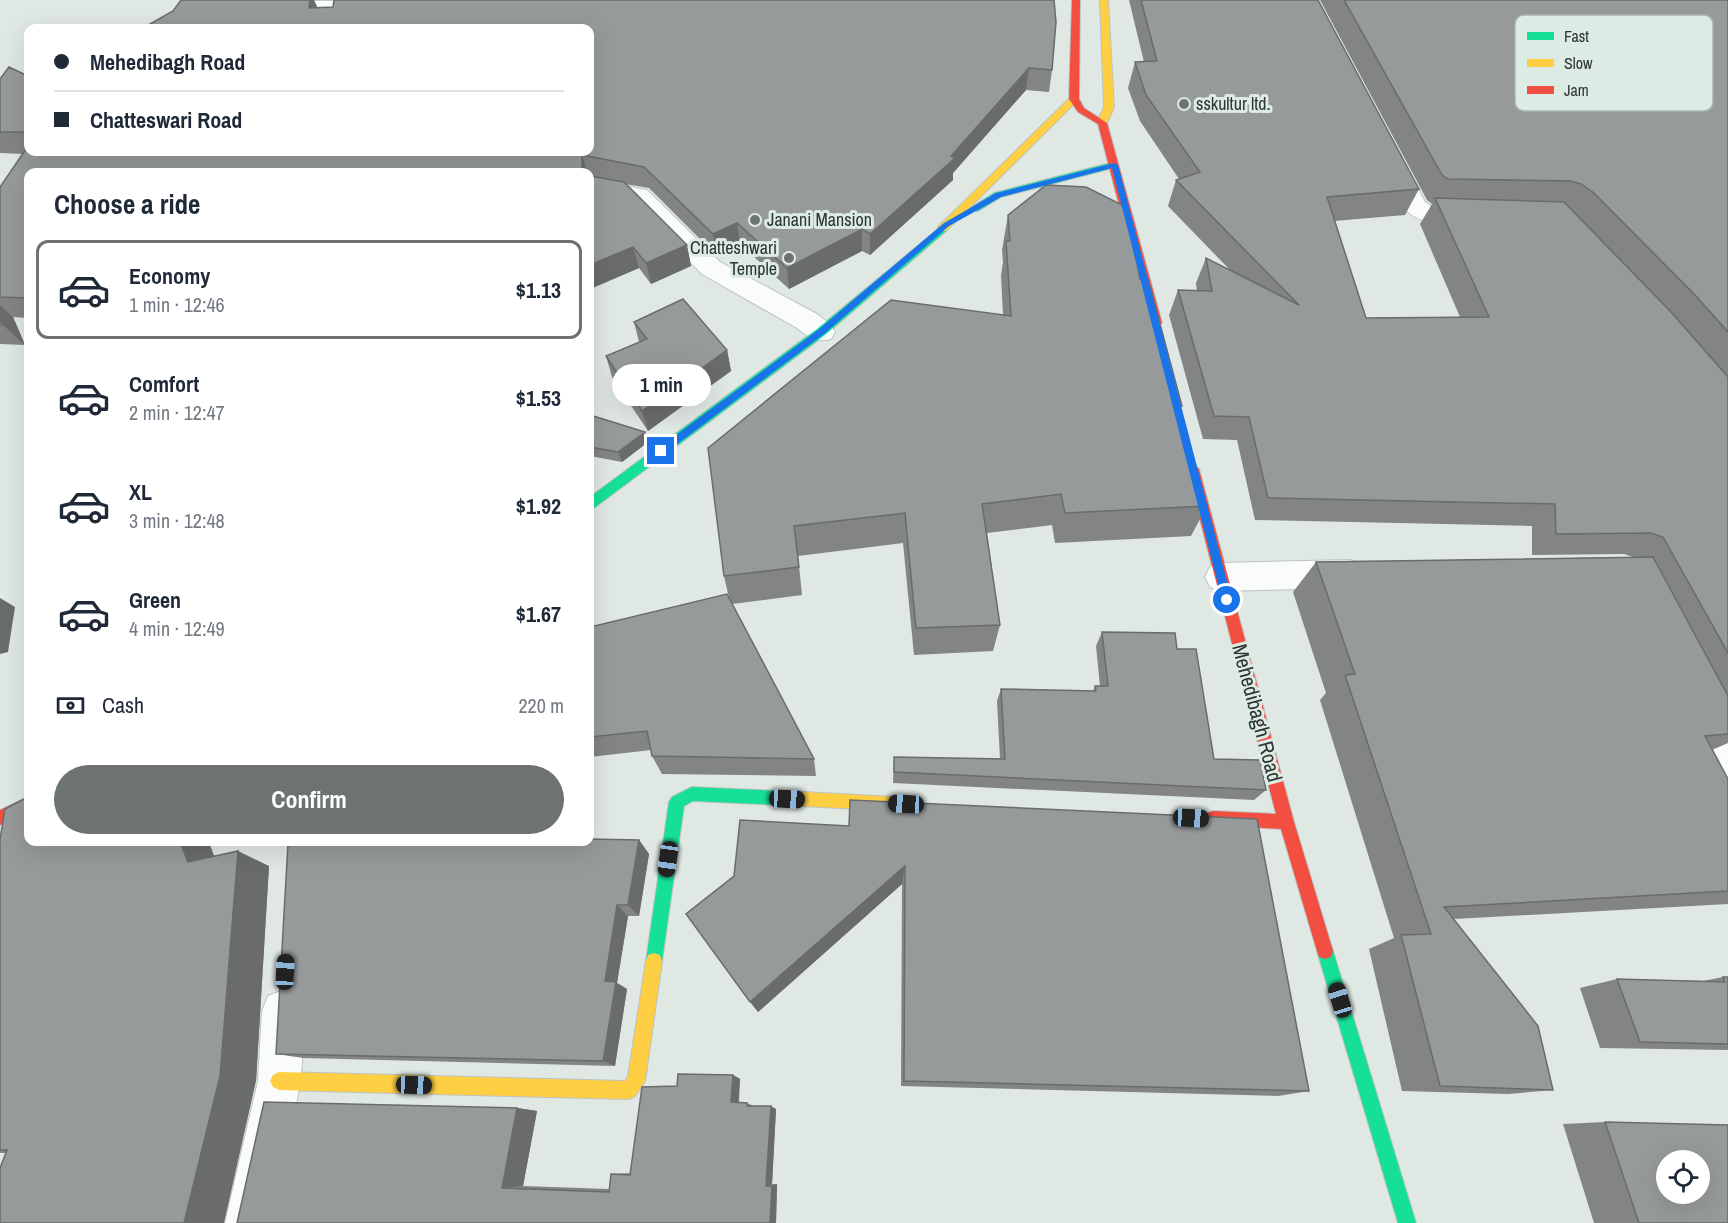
<!DOCTYPE html>
<html lang="en">
<head>
<meta charset="utf-8">
<style>
  :root { --surface:#fff; --page:#f6f6f7; --text:#1f2937; --muted:#747a83; --line:#e0e1e3; --accent:#6c7370 }
  body { margin:0; font-family:"Archivo Narrow",sans-serif; background:var(--page); color:var(--text); height:100vh; display:flex; flex-direction:column; font-size:22px; white-space:nowrap }
  * { box-sizing:border-box; margin:0 }
  p { font-size:20px; color:var(--muted) }
  .icon { flex:none; width:33px; height:33px; fill:none; stroke:currentColor; stroke-width:2; stroke-linecap:round; stroke-linejoin:round }
  .map { position:relative; flex:1; overflow:hidden }
  .details { position:absolute; left:24px; top:168px; width:570px; height:678px; display:flex; flex-direction:column; background:var(--surface); border-radius:12px; box-shadow:0 6px 24px #0002 }
  .details>* { flex:none }
  .hud { position:absolute; left:24px; top:24px; width:570px; height:132px; border-radius:12px; box-shadow:0 6px 24px #0002; display:grid; align-content:center; height:132px; padding:0 30px; background:var(--surface) }
  .fabs { position:absolute; left:1656px; top:1150px; display:grid; gap:12px }
  .fabs a { display:grid; place-items:center; width:54px; height:54px; border-radius:50%; background:var(--surface); box-shadow:0 6px 24px #0002; font-size:30px }
  .end { position:absolute; width:27px; height:27px; margin:-14px; border:8px solid #1a73e8; background:#fff; box-shadow:0 0 0 3px #fff }
  .from { border-radius:50% }
  .bubble { position:absolute; height:42px; border-radius:21px; background:var(--surface); box-shadow:0 6px 24px #0002; font-size:20px; font-weight:700; line-height:42px; text-align:center }
  .car { position:absolute; width:18px; height:36px; margin:-18px -9px; border-radius:8px; box-shadow:0 0 4px 2px #0007; background:linear-gradient(#222 24%,#8ab4d8 0 40%,#222 0 76%,#8ab4d8 0 86%,#222 0) }
  .hud b { display:flex; align-items:center; gap:21px; height:57px; font-size:22px }
  .hud b+b { border-top:2px solid var(--line) }
  .hud i { width:15px; height:15px; background:var(--text) }
  ul { padding:0; list-style:none }
  li { display:flex; align-items:center; gap:18px; height:99px; margin:0 12px 9px; padding:0 18px; border:3px solid transparent; border-radius:12px }
  li div { flex:1 }
  li b { display:block; font-size:22px }
  li em { font-style:normal; font-weight:700 }
  li.current { border-color:var(--accent) }
  li>.icon { width:54px; height:54px; stroke-width:1.5 }
  h2 { padding:0 30px; font-size:27px; line-height:72px }
  .pay { display:flex; align-items:center; gap:15px; height:66px; padding:0 30px; font-size:22px }
  .pay p { margin-inline-start:auto }
  .cta { display:flex; gap:12px; margin-top:auto; padding:12px 30px }
  .cta a { flex:1; height:69px; border-radius:36px; background:var(--accent); color:#fff; font-size:24px; font-weight:700; line-height:69px; text-align:center }
  .map>svg:first-child { display:block }
</style>
</head>
<body>
<div class="map">
<svg width="1728" height="1223" viewBox="0 0 1728 1223">
  <rect width="100%" height="100%" fill="#e0e8e4"/>
  <g fill="none" stroke-linecap="round" stroke-linejoin="round">
    <g stroke="#bdc3c0" stroke-width="2">
      <path id="street" d="M190 0 336 1 343 3 346 7 341 28H321L324 13 201 11 194 9Z
        M1392 154 1400 156 1425 202 1432 207 1478 210 1481 216 1478 222C1467 225 1456 224 1445 224 1399 222 1398 197 1380 161L1384 156Z
        M590 179 647 190 720 262 817 314 831 325 835 332 831 339C816 343 809 337 797 328L702 274 630 202 590 195Z
        M1350 560 1361 564 1366 574 1361 584 1350 588 1221 591 1210 587 1205 577 1210 567 1221 563Z
        M1696 692 1708 697 1728 734V787L1715 782 1679 708 1684 697Z
        M283 990 298 996C317 1044 282 1170 271 1223H225L258 1081 262 1011 268 996Z"/>
    </g>
    <g stroke="#bdc3c0" stroke-width="2">
      <path id="fast" d="M1114 162 1117 163V167L1001 197 978 211H970L969 209 994 193Z
        M942 226 947 229 946 231 825 335 594 508 590 509V497L817 329Z
        M692 787 803 792 808 794 811 799 808 804 803 806 693 801 684 806 662 961 660 967 654 969 648 967 646 961 669 802 672 797Z
        M1325 943 1331 945 1333 951 1416 1223H1398L1317 951 1319 945Z"/>
    </g>
    <g stroke="#bdc3c0" stroke-width="2">
      <path id="slow" d="M1100 0H1108L1114 107 1107 123 1102 126 1097 123 1104 107Z
        M1071 97 1079 99 946 231H938V227Z
        M803 792 895 797 900 799 903 804 900 809 895 811 803 806 798 804 795 799 798 794Z
        M654 953 660 955 662 961 645 1081 635 1096 629 1099 279 1090 273 1087 270 1081 273 1075 279 1072 625 1081 628 1077 646 961 648 955Z"/>
    </g>
    <g stroke="#bdc3c0" stroke-width="2">
      <path id="jam" d="M1072 0H1080L1079 99 1084 108 1107 123 1162 323 1156 327 1150 323 1098 124 1078 112 1069 99Z
        M1193 464 1199 469 1294 822 1333 951 1331 957 1325 959 1319 957 1317 951 1281 829 1213 825 1208 823 1205 818 1208 813 1213 811 1276 814 1187 469Z
        M28 797V812L0 825V810Z"/>
    </g>
    <use href="#street" fill="#fafcfb" fill-rule="evenodd"/>
    <use href="#fast" fill="#16e098" fill-rule="evenodd"/>
    <use href="#slow" fill="#ffcf43" fill-rule="evenodd"/>
    <use href="#jam" fill="#f24e42" fill-rule="evenodd"/>
  </g>
  <path fill="#828485" d="M1129 0H1318L1419 189 1405 215 1334 221 1366 318 1460 317 1420 224 1432 204 1427 200 1320 0H1728V743L1712 750 1728 779V904L1454 919 1553 1090 1508 1094 1402 1091 1369 949 1394 938 1320 700 1326 693 1293 592 1316 562 1633 557 1624 554 1532 555V526L1255 520 1237 440 1203 439 1169 315 1178 290 1197 291 1196 283 1206 258 1230 270 1168 206 1176 180 1179 179 1140 121 1128 88 1135 62H1144Z
    M317 7 1052 70 1049 92 1026 90 953 173V180L870 255 862 251 789 289 740 244 716 255 649 188 625 184 687 245 691 266 651 284 639 268 590 289V172H28V318L13 317 25 345 0 344V187L23 154 0 153V79L28 76V152H590Z
    M1008 215 1140 279 1182 406 1179 411 1207 506 1191 536 1055 543 1052 525 987 533 1000 625 993 651 914 655 903 543 798 556 802 595 732 604 814 759 816 776 662 774 652 756 651 750 590 757V621L591 627 730 602 724 576 1003 315 1001 276 1003 262 1002 250Z
    M634 322 727 350 731 371 648 431 612 377 606 356 639 342Z
    M590 415 648 442 622 462 590 456Z
    M1102 632 1177 649 1214 759 1266 790 1254 800 893 783 894 757 1000 759 997 701 1001 689 1093 691 1095 686H1100L1096 646Z
    M849 826 1309 1091 1278 1096 901 1086 902 884 758 1012Z
    M0 839 214 856 269 866 256 1081 6 1153H0Z
    M639 840 649 854 639 916H628L617 983 627 989 615 1066 303 1058 276 1054Z
    M1723 977H1728V1050L1600 1048 1580 988 1617 979 1703 981Z
    M733 1075 740 1079 739 1102 747 1103 754 1106 776 1109 772 1184H777L776 1223H237L517 1108 537 1111 523 1186 609 1189 611 1174 630 1173 677 1086Z
    M1605 1122 1728 1223H1594L1563 1124Z"/>
  <path fill="#6a6c6c" d="M310 0H314L321 15 309 8Z
    M1029 68 1026 90 953 173V180L870 255V234L951 156Z
    M582 155 587 172H582Z
    M737 223 740 244 716 255 713 234Z
    M862 229V251L789 289 787 268Z
    M687 245 691 266 651 284 646 263Z
    M633 247 639 268 590 289V265Z
    M0 305 13 317 25 345 3 325 0 317Z
    M727 350 731 371 648 431 642 411Z
    M645 432 648 442 622 462 618 452Z
    M0 598 15 607 8 652 0 654Z
    M639 840 649 854 639 916 628 905Z
    M180 842H209L222 877 188 862Z
    M238 851 269 866 256 1081 224 1223H184Z
    M905 866 902 884 758 1012 750 1002Z
    M617 905 628 916 617 983 627 989 615 1066 603 1061 605 981Z
    M733 1075 740 1079 738 1105 731 1102Z
    M771 1106 776 1109 772 1184 766 1186Z
    M517 1108 537 1111 523 1186 502 1188Z
    M777 1184 776 1223H770L772 1186Z"/>
  <path fill="#979a9b" stroke="#6a6c6c" stroke-width="1.5" fill-rule="evenodd" d="M181 0H310L309 8 333 7 334 0H1054L1056 22 1052 70 1029 68 951 156 955 158 870 234 862 229 787 268 737 223 713 234 644 167 582 155V172H28V298L0 297V187L28 146V152H590V28H143L173 11Z
    M1141 0H1318L1419 189 1327 197 1366 318 1489 317 1435 198 1564 202 1671 312 1728 377V653L1663 537 1651 533 1556 534 1555 504 1268 498 1249 417 1214 416 1178 290 1212 291 1206 258 1299 305 1176 180 1200 172 1146 95 1135 62 1157 61Z
    M1344 0H1728V332L1695 295 1594 193 1581 184 1571 181 1448 179 1442 175Z
    M9 67 28 76V132H0V79Z
    M590 176 624 182 687 245 646 263 633 247 590 265Z
    M1046 185 1086 187 1126 207 1140 279H1148L1182 406H1178L1207 506 1065 513 1061 494 982 504 1000 625 916 628 905 513 794 526 799 567 724 576 708 448 891 300 1011 316 1006 241H1010L1008 215Z
    M683 299 727 350 642 411 606 356 647 339 634 322Z
    M0 317 3 325 0 324Z
    M590 415 645 432 618 452 590 447Z
    M1653 557 1728 696V734L1705 736 1728 779V891L1444 907 1538 1026 1553 1090 1440 1086 1401 935 1431 934 1345 675 1355 674 1316 562Z
    M727 594 814 759 652 756 647 731 590 737V627Z
    M1102 632 1175 633 1177 649H1196L1214 759 1260 760 1266 790 894 772V757L1005 759 1001 689 1096 691 1095 686H1108Z
    M28 797V842H180L188 862 238 851 220 1076 184 1223H0V1168L7 1150H0V839L5 809Z
    M850 800 1257 819 1309 1091 904 1081 905 866 750 1002 686 914 734 876 740 820 849 826Z
    M590 839 639 840 628 905H617L605 981 616 982 603 1061 276 1054 288 844 299 842H590Z
    M1723 977H1728V1044L1640 1042 1617 979 1725 982Z
    M678 1074 733 1075 731 1102 747 1103V1106H771L766 1186H772L770 1223H237L264 1102 517 1108 502 1188 609 1192 611 1174 630 1175 642 1087 677 1086Z
    M1605 1122 1728 1125V1223H1639ZM1666 1161H1700V1194H1666Z"/>
  <path fill="#1a73e8" d="M1114 163 1118 165 1232 600 1230 603 1227 604 1222 600 1112 168 1001 197 949 226 824 334 664 454H657V449L818 330 944 223 996 193Z"/>
  <g fill="#6c7370" stroke="#dcece5" stroke-width="2">
    <circle cx="1184" cy="104" r="6"/>
    <circle cx="755" cy="220" r="6"/>
    <circle cx="789" cy="258" r="6"/>
  </g>
  <g text-anchor="middle" stroke-width="6" stroke-linejoin="round" paint-order="stroke">
    <g font-size="18" fill="#2e3432" stroke="#dcece5" text-anchor="start">
      <text x="1196" y="110">sskultur ltd.</text>
      <text x="767" y="226">Janani Mansion</text>
      <text x="777" y="254" text-anchor="end">Chatteshwari<tspan x="777" dy="21">Temple</tspan></text>
    </g>
    <g font-size="21" fill="#2e3432" stroke="#dcece5">
      <text transform="translate(1257 713) rotate(75)" y="7">Mehedibagh Road</text>
    </g>
  </g>
  <rect x="1515" y="15" width="198" height="96" rx="9" fill="#dcece5" stroke="#a8b5af" stroke-width="1.5"/>
  <rect x="1527" y="32" width="27" height="8" fill="#16e098"/>
  <rect x="1527" y="59" width="27" height="8" fill="#ffcf43"/>
  <rect x="1527" y="86" width="27" height="8" fill="#f24e42"/>
  <g font-size="16" fill="#2e3432">
    <text x="1564" y="42">Fast</text>
    <text x="1564" y="69">Slow</text>
    <text x="1564" y="96">Jam</text>
  </g>
</svg>
<div class="fabs">
<a><svg class="icon" aria-label="locate" viewBox="0 0 24 24"><circle cx="12" cy="12" r="6"/><path d="M12 2v4M12 18v4M2 12h4M18 12h4"/></svg></a>
</div>
<i class="end from" style="left:1227px;top:600px"></i>
<i class="end" style="left:661px;top:451px"></i>
<div class="bubble" style="left:612px;top:364px;width:99px">1 min</div>
<i class="car" style="left:787px;top:799px;rotate:93deg"></i>
<i class="car" style="left:906px;top:804px;rotate:273deg"></i>
<i class="car" style="left:1191px;top:818px;rotate:93deg"></i>
<i class="car" style="left:668px;top:859px;rotate:188deg"></i>
<i class="car" style="left:285px;top:972px;rotate:3deg"></i>
<i class="car" style="left:1340px;top:1000px;rotate:343deg"></i>
<i class="car" style="left:414px;top:1085px;rotate:92deg"></i>
<div class="hud">
<b><i class="from"></i>Mehedibagh Road</b>
<b><i></i>Chatteswari Road</b>
</div>
<section class="details">
<h2>Choose a ride</h2>
<ul>
<li class="current"><svg class="icon" aria-label="car" viewBox="0 0 24 24"><path d="M5 17H2v-5l4-1 3-4h7l3 4 3 1v5h-3M9 17h6M6 11h13"/><circle cx="7" cy="17" r="2"/><circle cx="17" cy="17" r="2"/></svg><div><b>Economy</b><p>1 min · 12:46</p></div><em>$1.13</em></li>
<li><svg class="icon" aria-label="car" viewBox="0 0 24 24"><path d="M5 17H2v-5l4-1 3-4h7l3 4 3 1v5h-3M9 17h6M6 11h13"/><circle cx="7" cy="17" r="2"/><circle cx="17" cy="17" r="2"/></svg><div><b>Comfort</b><p>2 min · 12:47</p></div><em>$1.53</em></li>
<li><svg class="icon" aria-label="car" viewBox="0 0 24 24"><path d="M5 17H2v-5l4-1 3-4h7l3 4 3 1v5h-3M9 17h6M6 11h13"/><circle cx="7" cy="17" r="2"/><circle cx="17" cy="17" r="2"/></svg><div><b>XL</b><p>3 min · 12:48</p></div><em>$1.92</em></li>
<li><svg class="icon" aria-label="car" viewBox="0 0 24 24"><path d="M5 17H2v-5l4-1 3-4h7l3 4 3 1v5h-3M9 17h6M6 11h13"/><circle cx="7" cy="17" r="2"/><circle cx="17" cy="17" r="2"/></svg><div><b>Green</b><p>4 min · 12:49</p></div><em>$1.67</em></li>
</ul>
<div class="pay"><svg class="icon" aria-label="cash" viewBox="0 0 24 24"><path d="M3 7h18v10H3z"/><circle cx="12" cy="12" r="2"/></svg>Cash<p>220 m</p></div>
<div class="cta"><a>Confirm</a></div>
</section>
</div>
</body>
</html>
